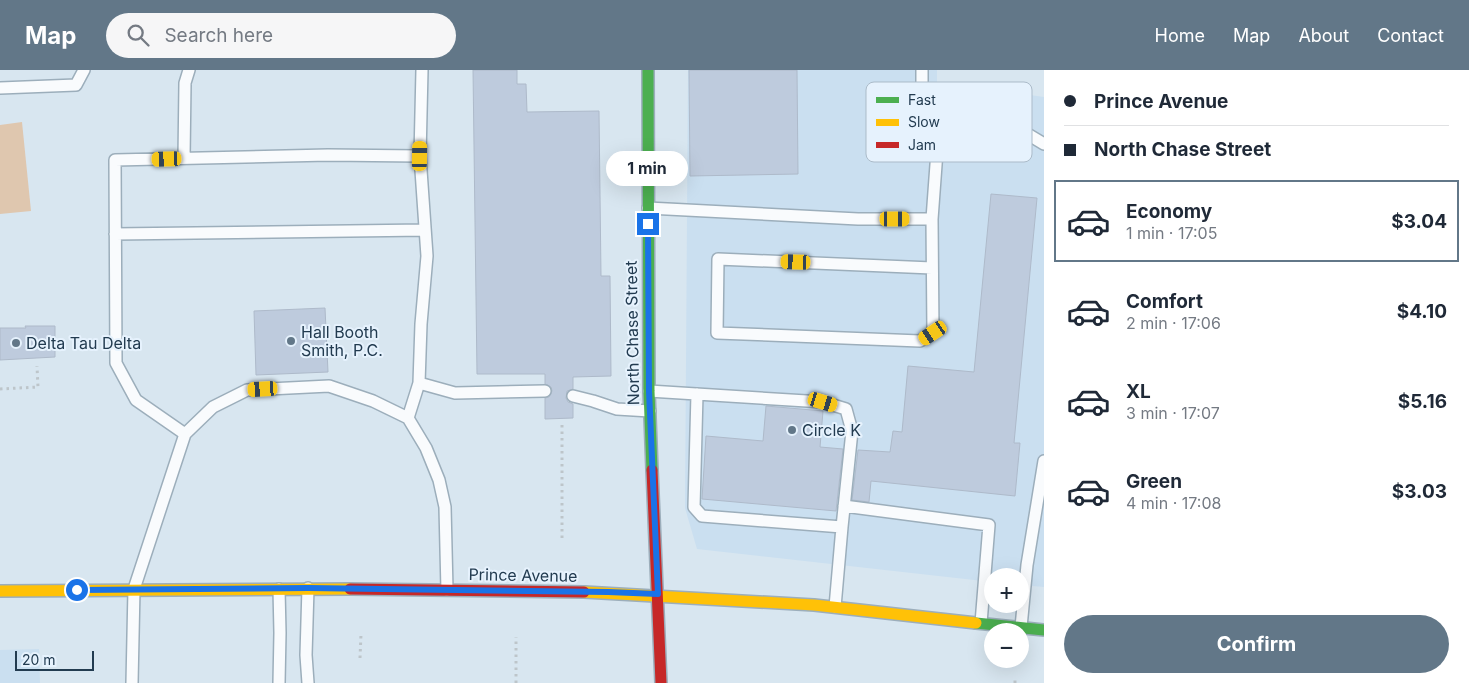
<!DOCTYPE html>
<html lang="en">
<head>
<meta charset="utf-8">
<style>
  :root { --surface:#fff; --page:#f6f6f7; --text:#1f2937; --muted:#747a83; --line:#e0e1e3; --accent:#627788 }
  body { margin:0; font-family:Inter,sans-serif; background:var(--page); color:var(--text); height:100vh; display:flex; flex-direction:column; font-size:19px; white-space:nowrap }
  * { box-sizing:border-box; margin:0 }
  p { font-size:16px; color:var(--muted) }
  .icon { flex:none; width:28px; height:28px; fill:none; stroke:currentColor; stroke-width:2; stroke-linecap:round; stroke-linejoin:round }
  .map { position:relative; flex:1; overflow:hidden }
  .side { display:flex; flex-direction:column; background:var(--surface); width:425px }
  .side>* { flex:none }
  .hud { display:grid; align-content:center; height:110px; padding:0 20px; background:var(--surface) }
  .tools { position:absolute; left:984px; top:498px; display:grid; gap:10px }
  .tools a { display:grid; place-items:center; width:45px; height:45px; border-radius:50%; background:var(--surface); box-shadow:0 5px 20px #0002; font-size:25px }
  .scale { position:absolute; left:15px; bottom:12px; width:79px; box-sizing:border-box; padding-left:5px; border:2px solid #223b50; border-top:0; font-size:14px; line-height:18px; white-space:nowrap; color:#223b50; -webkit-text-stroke:4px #e6f2fd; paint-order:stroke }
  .end { position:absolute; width:22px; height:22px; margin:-11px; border:6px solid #1a73e8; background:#fff; box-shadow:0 0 0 2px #fff }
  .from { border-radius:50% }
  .bubble { position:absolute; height:35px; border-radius:18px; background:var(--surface); box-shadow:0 5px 20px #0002; font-size:16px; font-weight:700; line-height:35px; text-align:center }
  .car { position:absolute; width:15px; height:30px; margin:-15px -8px; border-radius:6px; box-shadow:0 0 4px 1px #0007; background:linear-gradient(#f5c518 24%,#345 0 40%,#f5c518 0 76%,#345 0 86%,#f5c518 0) }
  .hud b { display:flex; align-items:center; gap:18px; height:48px; font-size:19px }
  .hud b+b { border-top:1px solid var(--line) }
  .hud i { width:12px; height:12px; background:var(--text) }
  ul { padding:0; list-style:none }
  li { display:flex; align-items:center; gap:15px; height:82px; margin:0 10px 8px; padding:0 10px; border:2px solid transparent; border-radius:0px }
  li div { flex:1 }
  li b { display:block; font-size:19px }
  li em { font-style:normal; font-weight:700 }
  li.active { border-color:var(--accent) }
  li>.icon { width:45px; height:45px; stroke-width:1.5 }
  .primary-button { display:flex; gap:10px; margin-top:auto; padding:10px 20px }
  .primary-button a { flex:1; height:58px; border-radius:30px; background:var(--accent); color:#fff; font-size:20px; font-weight:700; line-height:58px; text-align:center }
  header { display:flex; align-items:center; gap:30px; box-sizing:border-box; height:70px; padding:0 25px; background:var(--accent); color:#fff }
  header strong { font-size:24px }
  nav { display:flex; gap:28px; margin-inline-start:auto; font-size:18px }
  .search { width:350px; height:45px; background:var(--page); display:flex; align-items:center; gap:12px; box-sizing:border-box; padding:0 18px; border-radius:28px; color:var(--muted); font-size:19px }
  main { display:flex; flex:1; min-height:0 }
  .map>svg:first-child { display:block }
</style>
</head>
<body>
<header>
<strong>Map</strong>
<div class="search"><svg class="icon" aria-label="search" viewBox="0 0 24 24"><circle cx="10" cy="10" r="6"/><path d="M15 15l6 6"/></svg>Search here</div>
<nav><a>Home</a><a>Map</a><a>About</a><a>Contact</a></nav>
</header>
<main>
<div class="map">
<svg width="1044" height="613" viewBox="0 0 1044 613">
  <rect width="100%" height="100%" fill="#d8e6f0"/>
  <path fill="#cadff0" d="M688 0H937V12L1044 27V517L1020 515V506H992V512L697 479 685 438Z
    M39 579 40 613H0V580Z"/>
  <path fill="#dfc7af" d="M22 52 31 141 0 144V55Z"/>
  <path fill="#becbdd" stroke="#aebaca" d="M473 0H517V14H526L527 42 599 41 601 206H610L611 306 573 307V319L567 321 566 328 568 332 573 334V348L545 349V328L549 327 552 321 551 317 545 314V304H477Z
    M689 0H797L798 104 690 106Z
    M991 124 1037 128 1014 373H1020L1015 426 871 411 869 432 852 430 858 380 890 382 893 361 902 362 908 296 974 302Z
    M325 238 328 302 256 305 254 241Z
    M25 256H55V287L0 290V258H26Z
    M766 336 823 341 820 377 843 379 836 441 702 429 706 366 763 371Z"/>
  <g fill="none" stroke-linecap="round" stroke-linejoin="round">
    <g stroke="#9caebb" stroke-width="14">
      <path id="lane" d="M922 0V36L939 54 1014 56 1044 74
        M0 18 76 15 84 0
        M420 86 422 0
        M184 88 185 13 189 0
        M648 138 858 149H932
        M115 164 425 160
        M932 198 718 189 717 263 920 271 933 263 932 149 939 54
        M419 313 455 323 545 321
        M649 321 823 332 846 339 852 361 842 457 835 537
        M697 324 694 437 702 446 842 457
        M573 326 593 331 617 339 650 341
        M185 364 136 330 116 293 115 90 328 85 420 86 427 186 421 254 419 313 408 348
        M844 436 989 455 981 553
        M308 518 306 585 308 613
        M1021 557 1027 495 1044 391
        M132 613 134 519 185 364 213 337 247 320 329 316 373 331 408 348 426 378 439 410 445 437 447 520
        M279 613 280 563 279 519"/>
    </g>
    <g stroke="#9caebb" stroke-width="14">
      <path id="fast" d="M648 0 649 321 652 400
        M976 553 1044 560"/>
    </g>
    <g stroke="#9caebb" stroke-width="14">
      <path id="slow" d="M0 521 350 519
        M584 522 814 535 976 553"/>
    </g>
    <g stroke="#9caebb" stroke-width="14">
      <path id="jam" d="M652 400 661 613
        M350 519 584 522"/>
    </g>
    <path stroke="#bdc5ca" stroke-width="3" stroke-dasharray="2.5 4" stroke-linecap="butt" d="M0 319 38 317 37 296
      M562 468V352
      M360 588 361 564
      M516 613V567
      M1015 613V609"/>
    <use href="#lane" stroke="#f9fbfd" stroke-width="11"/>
    <use href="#fast" stroke="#4caf50" stroke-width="11"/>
    <use href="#slow" stroke="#ffc107" stroke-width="11"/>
    <use href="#jam" stroke="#c62828" stroke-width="11"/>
  </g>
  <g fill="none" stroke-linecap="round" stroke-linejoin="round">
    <path stroke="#1a73e8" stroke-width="6" d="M77 520 308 518 608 522 658 524 649 321 648 154"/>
  </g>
  <g fill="#627788" stroke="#e6f2fd" stroke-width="2">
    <circle cx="291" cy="271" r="5"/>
    <circle cx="16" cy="273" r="5"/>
    <circle cx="792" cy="360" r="5"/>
  </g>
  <g text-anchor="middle" stroke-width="4" stroke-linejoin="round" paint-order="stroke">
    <g font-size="16" fill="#223b50" stroke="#e6f2fd" text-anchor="start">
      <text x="301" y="268">Hall Booth<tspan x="301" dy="18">Smith, P.C.</tspan></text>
      <text x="26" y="279">Delta Tau Delta</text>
      <text x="802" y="366">Circle K</text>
    </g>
    <g font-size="16" fill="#223b50" stroke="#e6f2fd">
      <text transform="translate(632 263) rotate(-91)" y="6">North Chase Street</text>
      <text transform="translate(523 505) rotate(1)" y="6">Prince Avenue</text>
    </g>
  </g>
  <rect x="866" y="12" width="166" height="80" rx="8" fill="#e6f2fd" stroke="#abbbc9" stroke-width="1"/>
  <rect x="876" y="27" width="23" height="6" fill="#4caf50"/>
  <rect x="876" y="49" width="23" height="7" fill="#ffc107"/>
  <rect x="876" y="72" width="23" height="6" fill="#c62828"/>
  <g font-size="14" fill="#223b50">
    <text x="908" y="35">Fast</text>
    <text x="908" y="57">Slow</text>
    <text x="908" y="80">Jam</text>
  </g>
</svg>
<div class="tools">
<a>+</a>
<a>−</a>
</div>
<div class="scale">20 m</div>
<i class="end from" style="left:77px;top:520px"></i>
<i class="end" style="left:648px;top:154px"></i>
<div class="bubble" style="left:606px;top:81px;width:82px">1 min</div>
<i class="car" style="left:420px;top:86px;rotate:1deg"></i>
<i class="car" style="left:167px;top:89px;rotate:268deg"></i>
<i class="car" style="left:895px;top:149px;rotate:90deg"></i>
<i class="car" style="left:796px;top:192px;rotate:272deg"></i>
<i class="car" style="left:933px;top:263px;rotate:236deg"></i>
<i class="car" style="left:263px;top:319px;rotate:267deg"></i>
<i class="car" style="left:823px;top:332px;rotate:107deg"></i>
</div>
<section class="side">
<div class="hud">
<b><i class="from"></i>Prince Avenue</b>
<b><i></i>North Chase Street</b>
</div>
<ul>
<li class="active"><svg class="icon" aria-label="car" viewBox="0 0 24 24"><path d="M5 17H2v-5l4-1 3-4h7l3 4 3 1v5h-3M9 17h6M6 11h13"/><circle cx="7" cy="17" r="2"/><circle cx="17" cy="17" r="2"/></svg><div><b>Economy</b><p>1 min · 17:05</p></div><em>$3.04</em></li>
<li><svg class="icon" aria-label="car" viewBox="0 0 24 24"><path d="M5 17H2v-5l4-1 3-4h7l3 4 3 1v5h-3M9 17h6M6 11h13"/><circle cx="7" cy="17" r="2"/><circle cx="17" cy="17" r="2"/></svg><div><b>Comfort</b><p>2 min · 17:06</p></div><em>$4.10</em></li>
<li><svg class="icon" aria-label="car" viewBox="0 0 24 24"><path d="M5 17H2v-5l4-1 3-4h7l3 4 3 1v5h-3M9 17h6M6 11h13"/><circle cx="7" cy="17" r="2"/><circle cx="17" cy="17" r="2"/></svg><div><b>XL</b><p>3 min · 17:07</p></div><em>$5.16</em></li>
<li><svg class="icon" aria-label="car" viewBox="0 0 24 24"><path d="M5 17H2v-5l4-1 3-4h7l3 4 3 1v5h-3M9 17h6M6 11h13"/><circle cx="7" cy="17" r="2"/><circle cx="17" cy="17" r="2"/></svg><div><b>Green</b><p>4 min · 17:08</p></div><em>$3.03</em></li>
</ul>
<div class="primary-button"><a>Confirm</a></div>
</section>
</main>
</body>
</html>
